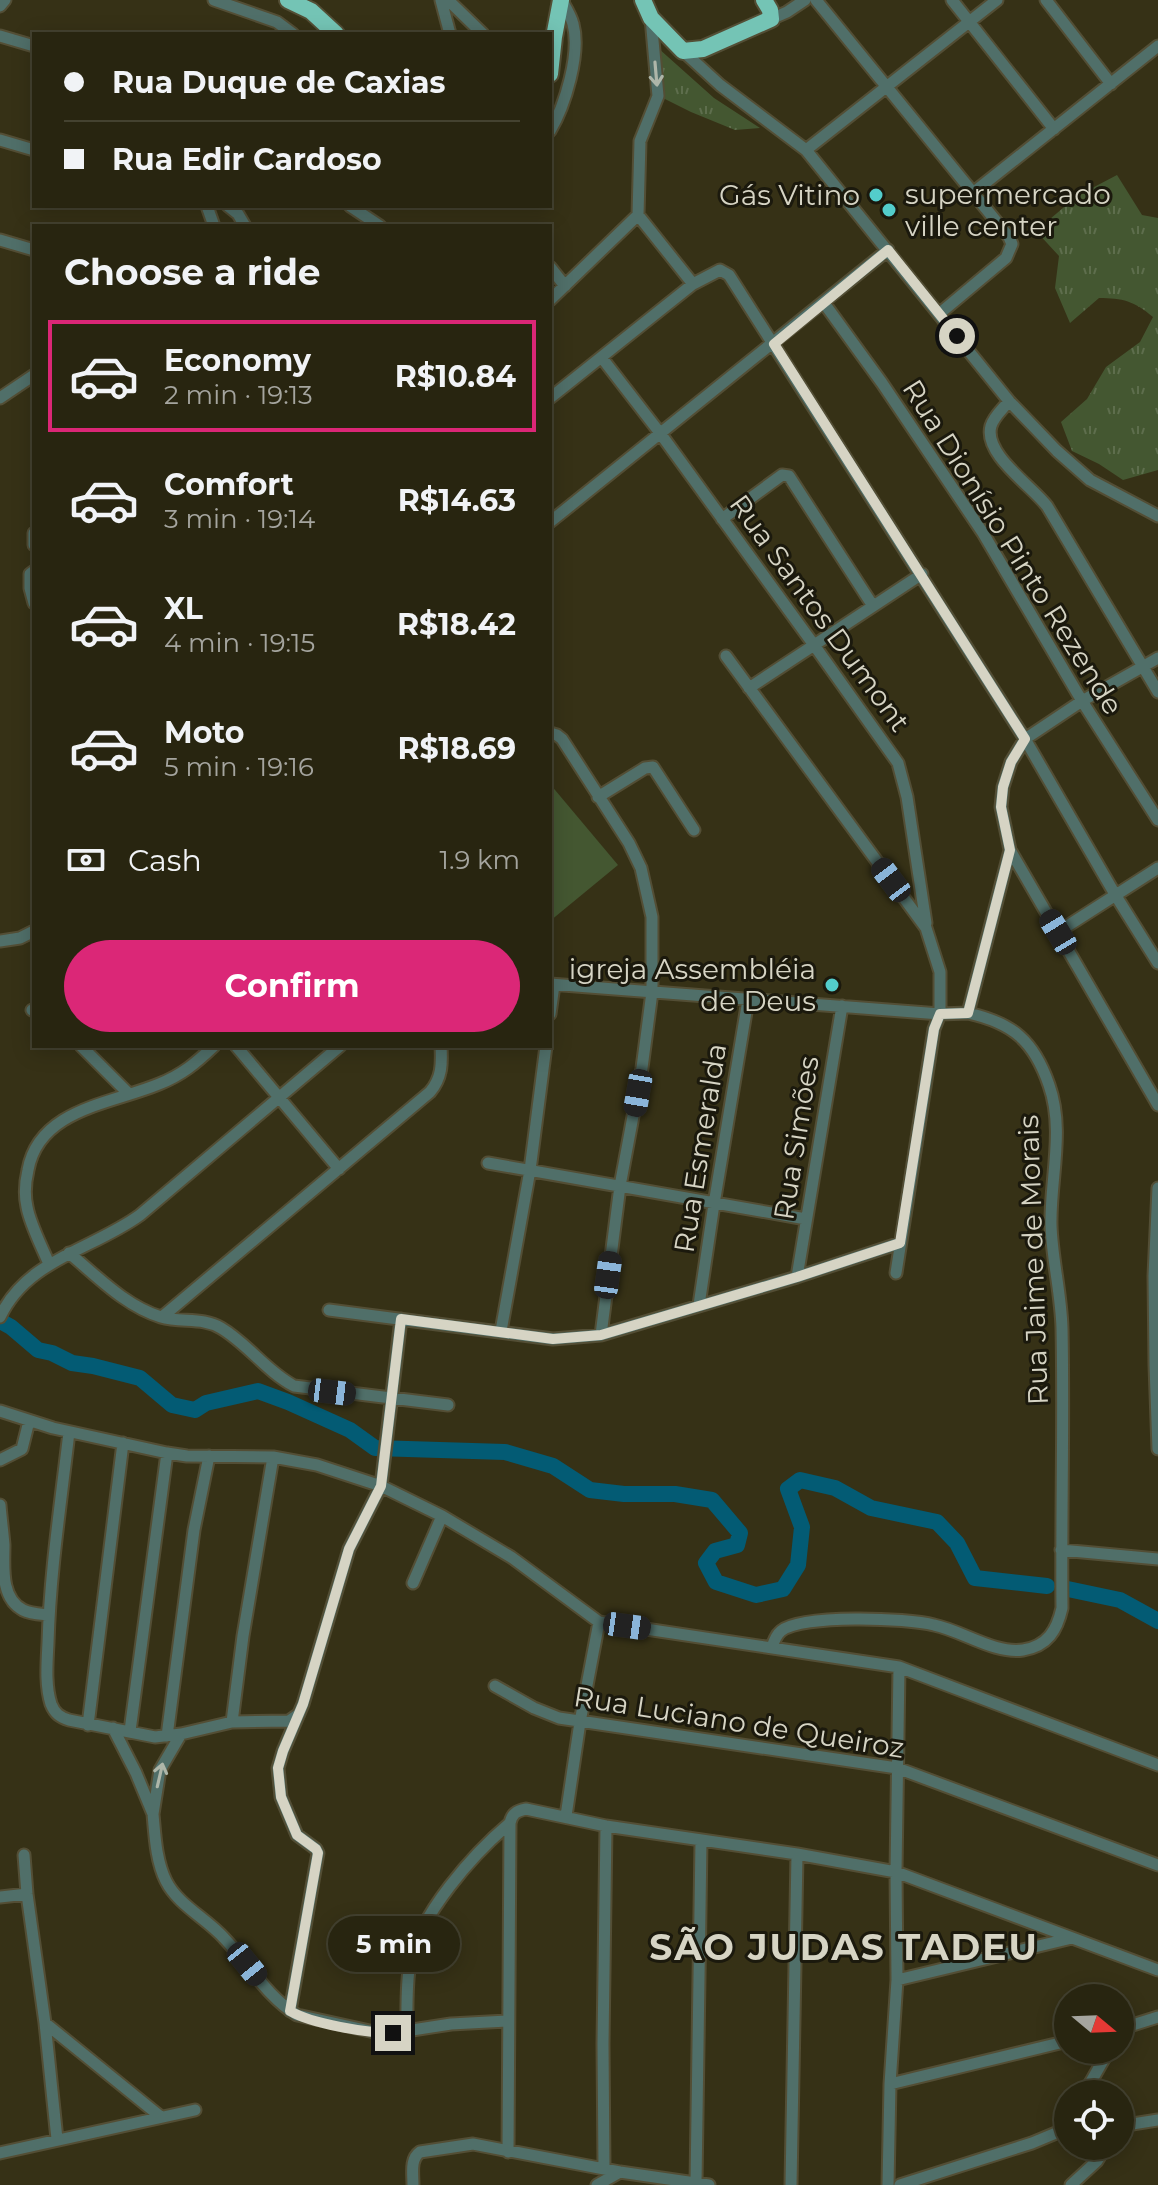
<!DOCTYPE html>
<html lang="en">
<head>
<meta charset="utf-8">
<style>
  :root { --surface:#282510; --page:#302d19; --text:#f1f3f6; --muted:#a5a59f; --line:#444230; --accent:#db2777 }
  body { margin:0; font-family:Montserrat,sans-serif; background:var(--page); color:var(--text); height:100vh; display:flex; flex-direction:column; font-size:30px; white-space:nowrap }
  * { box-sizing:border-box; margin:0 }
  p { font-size:26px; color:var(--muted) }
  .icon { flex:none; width:44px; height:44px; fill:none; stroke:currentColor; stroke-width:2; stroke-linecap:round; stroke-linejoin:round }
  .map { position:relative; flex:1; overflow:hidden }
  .panel { position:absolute; left:32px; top:224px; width:520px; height:824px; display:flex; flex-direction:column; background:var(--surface); border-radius:0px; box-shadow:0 4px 20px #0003,0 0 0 2px var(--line) }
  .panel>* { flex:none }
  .guide { position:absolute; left:32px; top:32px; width:520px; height:176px; border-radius:0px; box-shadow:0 4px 20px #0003,0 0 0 2px var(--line); display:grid; align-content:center; height:176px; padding:0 32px; background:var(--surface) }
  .needle { width:52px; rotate:109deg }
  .buttons { position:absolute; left:1054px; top:1984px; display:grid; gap:16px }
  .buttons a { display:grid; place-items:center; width:80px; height:80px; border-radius:50%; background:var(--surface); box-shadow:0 4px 20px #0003,0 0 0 2px var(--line); font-size:40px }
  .end { position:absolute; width:36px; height:36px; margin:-18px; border:10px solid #d6d4c4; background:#111; box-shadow:0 0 0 4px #111 }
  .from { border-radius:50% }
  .bubble { position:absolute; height:56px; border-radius:28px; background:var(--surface); box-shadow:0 4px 20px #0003,0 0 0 2px var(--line); font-size:26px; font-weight:700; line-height:56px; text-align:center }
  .car { position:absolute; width:24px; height:48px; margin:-24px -12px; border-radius:10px; box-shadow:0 0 6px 2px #0007; background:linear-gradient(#222 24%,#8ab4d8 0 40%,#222 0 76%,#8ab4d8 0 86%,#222 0) }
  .guide b { display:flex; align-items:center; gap:28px; height:76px; font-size:30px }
  .guide b+b { border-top:2px solid var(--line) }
  .guide i { width:20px; height:20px; background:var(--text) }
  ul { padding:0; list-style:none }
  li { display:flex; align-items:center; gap:24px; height:112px; margin:0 16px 12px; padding:0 16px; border:4px solid transparent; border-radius:0px }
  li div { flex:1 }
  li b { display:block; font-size:30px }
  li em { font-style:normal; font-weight:700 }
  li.on { border-color:var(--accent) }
  li>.icon { width:72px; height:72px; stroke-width:1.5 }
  h2 { padding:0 32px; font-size:36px; line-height:96px }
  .pay { display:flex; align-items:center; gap:20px; height:88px; padding:0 32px; font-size:30px }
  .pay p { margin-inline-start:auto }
  .cta { display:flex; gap:16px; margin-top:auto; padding:16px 32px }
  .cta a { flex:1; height:92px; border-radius:48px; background:var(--accent); color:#fff; font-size:32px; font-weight:700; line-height:92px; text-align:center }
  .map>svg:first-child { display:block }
</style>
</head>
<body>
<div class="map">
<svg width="1158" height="2185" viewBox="0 0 1158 2185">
  <defs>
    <pattern id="grass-tufts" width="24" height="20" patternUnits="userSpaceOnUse" patternTransform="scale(2)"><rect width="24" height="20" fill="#445731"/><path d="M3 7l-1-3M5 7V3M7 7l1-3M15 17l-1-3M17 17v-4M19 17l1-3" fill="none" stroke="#5e6e4d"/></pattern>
  </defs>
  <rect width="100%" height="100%" fill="#363116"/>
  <path fill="url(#grass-tufts)" d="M658 48 714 98 760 128 735 130 691 112 661 97Z
    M1117 175 1142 215 1158 218V470L1123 480 1099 464 1072 451 1061 422 1087 399 1106 367 1140 342 1153 317C1134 301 1123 298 1099 298L1070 323 1055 288 1059 256 1036 231 1077 196Z"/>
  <path fill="#445731" d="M550 784 618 865 550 921Z"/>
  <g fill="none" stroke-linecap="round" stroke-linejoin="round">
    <path stroke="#035b74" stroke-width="16" d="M0 1321 11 1327 38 1350 52 1353 72 1363 93 1366 140 1378 172 1405 195 1410 206 1403 258 1391 288 1402 350 1430 375 1448 505 1452 553 1466 590 1490 624 1494H675L712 1500 740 1533 737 1545 715 1551 706 1563 716 1582 756 1595 783 1589 798 1565 802 1527 788 1489 800 1480 835 1488 871 1508 937 1522 957 1543 975 1578 1047 1586
      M1063 1588 1120 1600 1158 1621"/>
    <g stroke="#534e35" stroke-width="15">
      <path id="minor" d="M214 0 277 22 293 34
        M441 0 450 34
        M448 0 483 34
        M816 0 1009 237 1012 244 1006 258 939 314
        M952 0 1054 129
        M1046 0 1111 84
        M0 6 5 0
        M771 19 787 12 805 0
        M0 36 34 46
        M683 51 720 85 806 150 1009 401 1057 451 1090 480 1158 516
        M550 131C565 106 581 53 573 24 571 16 566 8 562 1
        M0 140 34 150
        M806 150 997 0
        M974 192 1158 46
        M207 206 214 226
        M228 206 238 214 245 226
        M350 206 380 226
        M638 215 693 284 720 270 729 275 1025 739 1116 896 1158 963
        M638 215 640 141 658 96 651 18
        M0 240 34 250
        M550 267 565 286
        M550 300 638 215
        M824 303 882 383 983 533 1082 701 1158 820
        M602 358 660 433 814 645 898 763 907 797 926 923
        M0 398 34 375
        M550 398 693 284
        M1009 401C1003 409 994 416 991 426 983 454 1032 486 1047 506L1158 692
        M722 519 782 475 789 476 873 606
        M550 522 888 250
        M34 533V545
        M34 571 30 574V588L34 603
        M749 688 922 574
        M550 733 557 735 562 739 629 843 641 868 652 917V992L642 1068 620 1186 601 1335
        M598 797 645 768 653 767 694 830
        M1010 850 1158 1105
        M1058 932 1158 868
        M0 941 20 938 34 931
        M550 984 940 1014V972L926 928 726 656
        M32 1010 34 1011
        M550 1014 554 985
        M81 1046 129 1094
        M236 1046 339 1169
        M488 1163 806 1219
        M1158 1188 1154 1276 1155 1365 1158 1449
        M69 1253C97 1276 125 1306 161 1317 181 1323 203 1317 221 1328 248 1344 266 1371 294 1386L448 1405
        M49 1264C42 1247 30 1224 27 1207 24 1194 25 1183 28 1170 39 1109 111 1104 159 1084 182 1075 196 1063 214 1046
        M896 1273 934 1029 940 1014 968 1013 1010 850 1001 807 1003 787 1011 762 1025 739 1082 701 1158 658
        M797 1277 842 1006
        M699 1305 714 1204 748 1000
        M329 1310 553 1339 601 1335 797 1277 900 1243
        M0 1317C27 1259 92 1250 140 1215L340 1046
        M162 1317 430 1092C442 1078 442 1064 441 1046
        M501 1331 530 1170 546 1046
        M0 1411 53 1428 167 1453 187 1456 273 1457 317 1465 381 1486 442 1516 511 1557 599 1622 899 1667 1158 1765
        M69 1432C61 1502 50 1572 48 1643 47 1663 45 1685 51 1704 55 1714 60 1717 69 1720L155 1737 181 1734 232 1722 289 1721 299 1714
        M0 1460 22 1449 29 1421
        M0 1505C1 1518 3 1532 4 1545 4 1566 0 1598 23 1610 31 1614 40 1614 49 1615
        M1061 1550 1158 1559
        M413 1583 442 1516
        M772 1647C774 1641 776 1635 781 1631 802 1614 907 1618 934 1625 963 1631 994 1654 1023 1650 1048 1646 1057 1630 1062 1608 1061 1514 1064 1421 1062 1328 1061 1293 1052 1259 1051 1225 1050 1179 1065 1130 1049 1085 1034 1041 1013 1023 968 1013
        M495 1686 534 1708 559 1718 897 1768 1158 1865
        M232 1722 243 1636 273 1457
        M88 1725 123 1443
        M113 1728 136 1773 153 1814 160 1770 181 1734
        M130 1731 167 1453
        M167 1736 194 1530 209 1456
        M153 1814C155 1836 156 1861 166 1881 178 1905 206 1918 224 1938 248 1963 267 1997 297 2015L379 2033H393L451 2024 507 2021
        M566 1816 580 1722 599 1622
        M24 1855 27 1894 45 2023 57 2139
        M0 1897 27 1894
        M897 1980 1072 1938
        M290 2011 318 1853 316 1849 297 1835 281 1797 278 1768 283 1751 303 1704 349 1549 381 1486 401 1319
        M45 2023 161 2117
        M1120 2029 1158 2017
        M407 2031C407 2009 406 1985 410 1963 419 1915 473 1854 510 1823
        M890 2084 1068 2041
        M1084 2094 1109 2050
        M1120 2126 1158 2120
        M508 2152 510 1823C512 1814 516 1811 526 1809L606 1826 797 1854 896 1872 1158 1970
        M0 2153 195 2110
        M604 2169 603 2044 606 1826
        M696 2183 701 1841
        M413 2185C413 2173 410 2159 420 2152L473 2144 620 2172 709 2185
        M597 2185 620 2172
        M791 2185 797 1854
        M888 2185 890 2084 897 1980 896 1872 899 1667
        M900 2185 1032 2143 1068 2128
        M1071 2185 1097 2161 1106 2146"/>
    </g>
    <g stroke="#534e35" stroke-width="20">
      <path id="highway" d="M288 0 311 11 336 34
        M643 0 651 18 683 51 703 49 771 19 770 10 764 0
        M550 74 554 37 561 0"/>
    </g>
    <use href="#minor" stroke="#506f69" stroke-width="11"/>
    <use href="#highway" stroke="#74c4b5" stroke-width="16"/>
  </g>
  <defs><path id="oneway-shaft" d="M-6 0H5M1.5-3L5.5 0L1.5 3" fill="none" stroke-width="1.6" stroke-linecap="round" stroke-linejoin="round" transform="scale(2)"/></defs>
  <g stroke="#aeb6a9">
    <use href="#oneway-shaft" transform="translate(656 74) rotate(85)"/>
    <use href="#oneway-shaft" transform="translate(160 1775) rotate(-77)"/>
  </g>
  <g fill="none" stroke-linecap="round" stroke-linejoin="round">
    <path stroke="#d6d4c4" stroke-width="10" d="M393 2033C367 2033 312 2024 290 2011L318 1853 316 1849 297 1835 281 1797 278 1768 283 1751 303 1704 349 1549 381 1486 401 1319 553 1339 601 1335 797 1277 900 1243 934 1029 940 1014 968 1013 1010 850 1001 807 1003 787 1011 762 1025 739 774 344 888 250 957 336"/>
  </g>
  <g fill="#53cdcb" stroke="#1b190d" stroke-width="3">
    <circle cx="876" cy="195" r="8"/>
    <circle cx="889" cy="210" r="8"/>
    <circle cx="832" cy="985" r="8"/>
  </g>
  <g text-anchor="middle" stroke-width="6" stroke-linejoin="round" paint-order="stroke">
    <g font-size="28" fill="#d6d4c4" stroke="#1b190d" text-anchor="end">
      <text x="905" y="204" text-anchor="start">supermercado<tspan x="905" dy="32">ville center</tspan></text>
      <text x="860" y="205">Gás Vitino</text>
      <text x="816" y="979">igreja Assembléia<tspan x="816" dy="32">de Deus</tspan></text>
    </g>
    <g font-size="28" fill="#d6d4c4" stroke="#1b190d">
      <text transform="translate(1013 547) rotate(58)" y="10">Rua Dionísio Pinto Rezende</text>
      <text transform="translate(820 613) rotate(54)" y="10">Rua Santos Dumont</text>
      <text transform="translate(796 1138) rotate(-81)" y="10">Rua Simões</text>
      <text transform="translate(700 1148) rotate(-81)" y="10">Rua Esmeralda</text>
      <text transform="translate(1033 1260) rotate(-92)" y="10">Rua Jaime de Morais</text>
      <text transform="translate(739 1722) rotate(9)" y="10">Rua Luciano de Queiroz</text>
    </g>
    <g font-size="36" font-weight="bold" letter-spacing="2" fill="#d6d4c4" stroke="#1b190d">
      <text x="844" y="1960">SÃO JUDAS TADEU</text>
    </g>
  </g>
</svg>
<div class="buttons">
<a><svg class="needle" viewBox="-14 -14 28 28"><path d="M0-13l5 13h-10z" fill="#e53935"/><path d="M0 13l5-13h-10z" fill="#a5a59f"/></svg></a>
<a><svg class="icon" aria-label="locate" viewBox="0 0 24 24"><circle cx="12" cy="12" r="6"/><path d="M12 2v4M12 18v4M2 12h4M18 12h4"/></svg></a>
</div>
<i class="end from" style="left:957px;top:336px"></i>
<i class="end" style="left:393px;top:2033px"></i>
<div class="bubble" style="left:328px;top:1916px;width:132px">5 min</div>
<i class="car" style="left:891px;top:880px;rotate:323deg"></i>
<i class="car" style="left:1058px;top:932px;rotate:329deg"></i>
<i class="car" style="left:638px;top:1093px;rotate:190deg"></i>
<i class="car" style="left:608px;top:1275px;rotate:8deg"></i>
<i class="car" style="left:332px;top:1392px;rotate:97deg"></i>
<i class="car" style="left:627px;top:1626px;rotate:98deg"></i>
<i class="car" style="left:247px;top:1964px;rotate:141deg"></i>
<div class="guide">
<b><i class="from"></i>Rua Duque de Caxias</b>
<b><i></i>Rua Edir Cardoso</b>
</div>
<section class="panel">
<h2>Choose a ride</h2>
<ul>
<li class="on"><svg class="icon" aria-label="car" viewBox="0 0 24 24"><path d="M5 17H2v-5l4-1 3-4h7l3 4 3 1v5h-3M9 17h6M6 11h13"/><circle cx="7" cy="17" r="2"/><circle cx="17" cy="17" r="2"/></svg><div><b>Economy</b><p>2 min · 19:13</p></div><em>R$10.84</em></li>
<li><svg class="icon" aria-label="car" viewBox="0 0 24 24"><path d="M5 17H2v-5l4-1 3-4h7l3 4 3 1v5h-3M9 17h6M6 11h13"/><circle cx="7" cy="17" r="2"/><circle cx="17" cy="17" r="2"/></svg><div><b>Comfort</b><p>3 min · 19:14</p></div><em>R$14.63</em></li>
<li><svg class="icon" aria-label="car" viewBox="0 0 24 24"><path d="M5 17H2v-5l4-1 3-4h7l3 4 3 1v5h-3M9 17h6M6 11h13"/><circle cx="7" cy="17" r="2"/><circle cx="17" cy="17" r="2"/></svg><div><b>XL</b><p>4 min · 19:15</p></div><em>R$18.42</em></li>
<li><svg class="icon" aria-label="car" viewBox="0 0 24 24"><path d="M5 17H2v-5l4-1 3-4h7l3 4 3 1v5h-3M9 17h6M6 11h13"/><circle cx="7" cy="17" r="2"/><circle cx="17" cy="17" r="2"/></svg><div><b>Moto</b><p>5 min · 19:16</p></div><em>R$18.69</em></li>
</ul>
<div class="pay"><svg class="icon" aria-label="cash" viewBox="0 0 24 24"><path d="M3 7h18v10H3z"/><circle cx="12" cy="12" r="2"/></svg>Cash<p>1.9 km</p></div>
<div class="cta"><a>Confirm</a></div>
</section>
</div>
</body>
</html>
